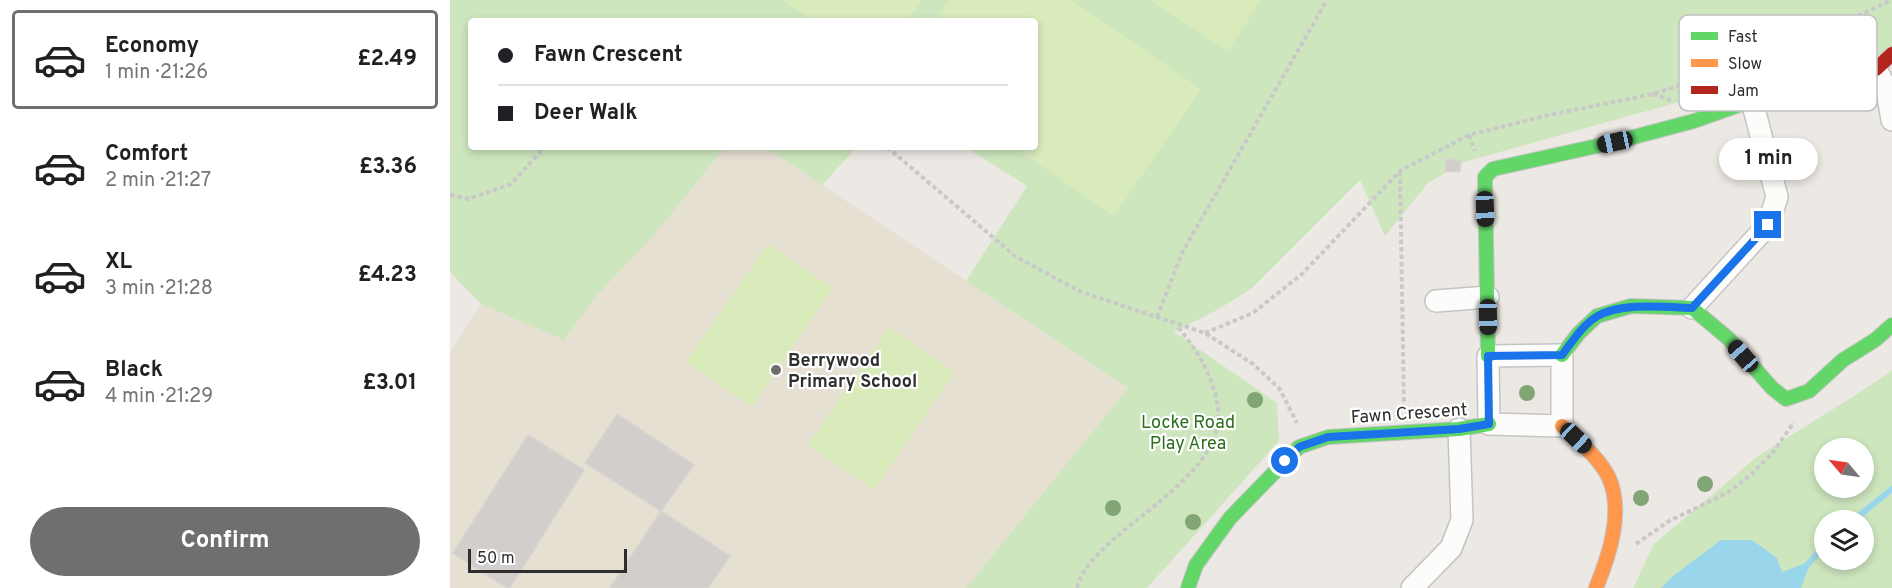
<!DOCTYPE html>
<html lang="en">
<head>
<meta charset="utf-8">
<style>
  :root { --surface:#fff; --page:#f2f2f2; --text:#202124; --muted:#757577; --line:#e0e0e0; --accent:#706f6e }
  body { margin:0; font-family:Overpass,sans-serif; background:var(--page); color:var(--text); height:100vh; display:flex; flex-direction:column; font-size:22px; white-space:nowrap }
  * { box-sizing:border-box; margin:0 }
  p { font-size:20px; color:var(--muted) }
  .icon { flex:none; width:33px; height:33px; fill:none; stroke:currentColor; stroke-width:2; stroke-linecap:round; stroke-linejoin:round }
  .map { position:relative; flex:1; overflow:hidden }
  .side { display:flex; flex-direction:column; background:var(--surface); width:450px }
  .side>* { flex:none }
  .banner { position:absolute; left:18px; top:18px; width:570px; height:132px; border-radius:6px; box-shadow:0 3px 9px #0003; display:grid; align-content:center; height:132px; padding:0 30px; background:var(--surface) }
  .needle { width:39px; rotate:299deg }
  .controls { position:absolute; left:1364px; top:438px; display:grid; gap:12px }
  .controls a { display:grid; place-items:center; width:60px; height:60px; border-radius:50%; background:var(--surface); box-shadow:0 3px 9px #0003; font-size:30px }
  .scale { position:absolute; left:18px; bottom:15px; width:159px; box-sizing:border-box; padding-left:6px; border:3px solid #2e2e2e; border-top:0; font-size:16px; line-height:21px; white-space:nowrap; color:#2e2e2e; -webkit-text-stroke:4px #fff; paint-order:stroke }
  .end { position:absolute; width:27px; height:27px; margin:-14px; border:8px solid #1a73e8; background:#fff; box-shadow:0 0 0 3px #fff }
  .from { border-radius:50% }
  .bubble { position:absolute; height:42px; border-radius:21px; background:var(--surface); box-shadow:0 3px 9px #0003; font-size:20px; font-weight:700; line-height:42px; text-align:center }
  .car { position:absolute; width:18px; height:36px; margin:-18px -9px; border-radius:8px; box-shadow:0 0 4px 2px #0007; background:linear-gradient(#222 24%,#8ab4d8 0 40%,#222 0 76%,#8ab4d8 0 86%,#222 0) }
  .banner b { display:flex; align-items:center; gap:21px; height:57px; font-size:22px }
  .banner b+b { border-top:2px solid var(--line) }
  .banner i { width:15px; height:15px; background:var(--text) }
  ul { padding:10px 0 0; list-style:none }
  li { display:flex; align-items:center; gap:18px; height:99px; margin:0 12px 9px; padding:0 18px; border:3px solid transparent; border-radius:6px }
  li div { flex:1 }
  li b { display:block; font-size:22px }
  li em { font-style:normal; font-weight:700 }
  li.on { border-color:var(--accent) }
  li>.icon { width:54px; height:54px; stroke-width:1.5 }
  .cta { display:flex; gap:12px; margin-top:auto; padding:12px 30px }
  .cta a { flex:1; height:69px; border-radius:36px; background:var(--accent); color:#fff; font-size:24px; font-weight:700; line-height:69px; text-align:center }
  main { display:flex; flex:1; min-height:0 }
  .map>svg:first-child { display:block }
</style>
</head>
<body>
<main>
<section class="side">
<ul>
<li class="on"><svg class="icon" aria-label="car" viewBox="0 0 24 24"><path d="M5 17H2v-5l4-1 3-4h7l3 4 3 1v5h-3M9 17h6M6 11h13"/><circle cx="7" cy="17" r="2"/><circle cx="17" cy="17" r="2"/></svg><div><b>Economy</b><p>1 min · 21:26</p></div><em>£2.49</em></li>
<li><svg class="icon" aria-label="car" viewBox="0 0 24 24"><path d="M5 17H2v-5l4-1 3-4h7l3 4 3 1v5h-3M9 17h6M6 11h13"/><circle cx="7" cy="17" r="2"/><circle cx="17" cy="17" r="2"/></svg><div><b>Comfort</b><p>2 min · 21:27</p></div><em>£3.36</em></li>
<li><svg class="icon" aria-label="car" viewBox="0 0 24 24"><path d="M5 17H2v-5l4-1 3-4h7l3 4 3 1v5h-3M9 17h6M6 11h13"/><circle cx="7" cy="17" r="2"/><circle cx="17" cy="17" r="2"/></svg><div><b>XL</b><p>3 min · 21:28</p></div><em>£4.23</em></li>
<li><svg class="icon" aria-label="car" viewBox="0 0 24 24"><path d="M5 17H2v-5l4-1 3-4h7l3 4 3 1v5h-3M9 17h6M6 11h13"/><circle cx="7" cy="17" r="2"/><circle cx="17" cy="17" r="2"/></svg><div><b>Black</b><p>4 min · 21:29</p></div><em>£3.01</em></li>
</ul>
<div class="cta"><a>Confirm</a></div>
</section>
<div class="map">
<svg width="1442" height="588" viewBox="0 0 1442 588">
  <rect width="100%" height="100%" fill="#ece8e4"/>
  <path fill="#e6e0d3" d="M139 147H315L678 388 516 588H0V353L31 304Z"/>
  <path fill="#cee6be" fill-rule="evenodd" d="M0 0H1442V57L1405 53 1014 162 978 183 935 236 910 180 801 289 767 310 724 332 827 403 829 441 697 588H516L678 388 516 281 577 186 515 147H585V21H21V147H275L203 236 147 295 114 340 31 304 0 272Z
    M315 147H407L372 185Z
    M1442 370V588H1183L1204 544 1308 456 1412 391ZM1374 448H1413V488H1374ZM1374 520H1413V560H1374Z"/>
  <path fill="#d9eabb" d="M332 0H472L458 21H364Z
    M499 0H621L751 89 664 216 564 147H585V21H485Z
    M700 0H811L778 51Z
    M318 244 383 288 302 407 236 362Z
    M439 327 505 372 424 490 358 445Z"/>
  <path fill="#99d6ec" d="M1271 540H1302L1327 558 1332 572 1361 561 1351 588H1211L1223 576Z"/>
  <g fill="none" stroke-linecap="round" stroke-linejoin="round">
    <path stroke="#99d6ec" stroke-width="6" d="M1404 520 1442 489
      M1357 565 1374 547"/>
  </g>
  <path fill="#d1cecb" stroke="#d7d4d0" stroke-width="1.5" d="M996 159 1011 160 1010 172 995 171Z
    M167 414 244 465 211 511 135 463Z
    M78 435 134 470 60 588H57L3 553Z
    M211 511 280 556 258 588H160Z"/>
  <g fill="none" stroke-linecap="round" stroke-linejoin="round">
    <g stroke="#c5c4c5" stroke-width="24">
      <path id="street" d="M1426 69 1437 90 1442 120
        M986 301 1038 297
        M1242 308 1318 225 1327 197 1302 101
        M1112 355V426L1039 424 1038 356Z
        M962 588 1001 548 1012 520 1009 429"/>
    </g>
    <g stroke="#c5c4c5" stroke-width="16">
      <path id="fast" d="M1112 355 1129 333 1147 316 1181 306 1242 308 1279 339 1322 388 1336 399 1359 391 1393 360 1425 340 1442 325
        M1038 356 1035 177 1043 169 1165 142 1244 121 1312 97
        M738 588 746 565 780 518 849 447 878 437 1009 429 1039 424"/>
    </g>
    <g stroke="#c5c4c5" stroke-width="16">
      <path id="slow" d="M1112 426C1129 442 1149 457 1159 478 1174 512 1159 556 1146 588"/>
    </g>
    <g stroke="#c5c4c5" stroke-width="16">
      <path id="jam" d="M1312 97C1347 84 1388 61 1426 69L1442 54"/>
    </g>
    <path stroke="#c9c9c8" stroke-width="4" stroke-dasharray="4.5 3" stroke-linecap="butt" d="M1203 94 1221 100
      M1019 135 1025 151
      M437 147 565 256 629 291 755 333 803 364 829 388 847 423
      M950 172 954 407
      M0 195 19 199 61 184 95 147
      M707 317 733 251 877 0
      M755 333 803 313 852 274 950 171 1019 135 1099 115 1203 94 1333 51 1442 0
      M1186 544 1219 521 1277 493 1302 474 1324 451 1344 422
      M627 588C632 567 650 552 665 538 698 509 765 467 768 420 770 401 761 379 753 363 746 349 735 337 727 325"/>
    <use href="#street" stroke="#fcfcfb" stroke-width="21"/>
    <use href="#fast" stroke="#63d668" stroke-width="14"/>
    <use href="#slow" stroke="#ff974d" stroke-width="14"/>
    <use href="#jam" stroke="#b3261e" stroke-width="14"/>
  </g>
  <g fill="#82a575">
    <circle cx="1077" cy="393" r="8"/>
    <circle cx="805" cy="400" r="8"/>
    <circle cx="1255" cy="484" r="8"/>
    <circle cx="1191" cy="498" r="8"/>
    <circle cx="663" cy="508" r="8"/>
    <circle cx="743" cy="522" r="8"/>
  </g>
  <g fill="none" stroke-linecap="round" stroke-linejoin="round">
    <path stroke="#1a73e8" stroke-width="8" d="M835 461 849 447 878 437 1009 429 1039 424 1038 356 1112 355C1122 342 1132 326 1146 317 1170 302 1215 307 1242 308L1318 225"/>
  </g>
  <circle fill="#706f6e" stroke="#fff" stroke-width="2" cx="326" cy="370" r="6"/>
  <g text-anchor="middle" stroke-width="4.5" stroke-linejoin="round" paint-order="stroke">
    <g font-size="18" font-weight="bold" fill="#2e2e2e" stroke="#fff" text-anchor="start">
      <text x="338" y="366">Berrywood<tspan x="338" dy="21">Primary School</tspan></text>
    </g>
    <g font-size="18" fill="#2e2e2e" stroke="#fff">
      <text transform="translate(959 413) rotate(-4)" y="6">Fawn Crescent</text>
    </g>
    <g font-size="18" fill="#2c6e1b" stroke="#fff">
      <text x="738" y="428">Locke Road<tspan x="738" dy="21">Play Area</tspan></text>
    </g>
  </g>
  <rect x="1229" y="15" width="198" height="96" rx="9" fill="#fff" stroke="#c0c0c0" stroke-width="1.5"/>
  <rect x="1241" y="32" width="27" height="8" fill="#63d668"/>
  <rect x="1241" y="59" width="27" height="8" fill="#ff974d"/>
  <rect x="1241" y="86" width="27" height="8" fill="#b3261e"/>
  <g font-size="16" fill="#2e2e2e">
    <text x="1278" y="42">Fast</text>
    <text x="1278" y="69">Slow</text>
    <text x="1278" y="96">Jam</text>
  </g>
</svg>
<div class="controls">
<a><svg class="needle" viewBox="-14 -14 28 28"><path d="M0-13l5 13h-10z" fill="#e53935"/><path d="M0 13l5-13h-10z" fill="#757577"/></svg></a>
<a><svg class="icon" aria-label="layers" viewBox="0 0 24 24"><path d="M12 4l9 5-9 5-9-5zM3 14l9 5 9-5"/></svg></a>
</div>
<div class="scale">50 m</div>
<i class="end from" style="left:835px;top:461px"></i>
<i class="end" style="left:1318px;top:225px"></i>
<div class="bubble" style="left:1269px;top:138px;width:99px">1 min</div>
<i class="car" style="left:1165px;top:142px;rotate:258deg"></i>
<i class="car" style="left:1035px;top:209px;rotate:178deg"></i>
<i class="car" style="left:1038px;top:317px;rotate:179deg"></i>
<i class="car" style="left:1293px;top:356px;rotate:319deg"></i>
<i class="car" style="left:1126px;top:438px;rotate:133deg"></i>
<div class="banner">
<b><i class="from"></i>Fawn Crescent</b>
<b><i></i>Deer Walk</b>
</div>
</div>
</main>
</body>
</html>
